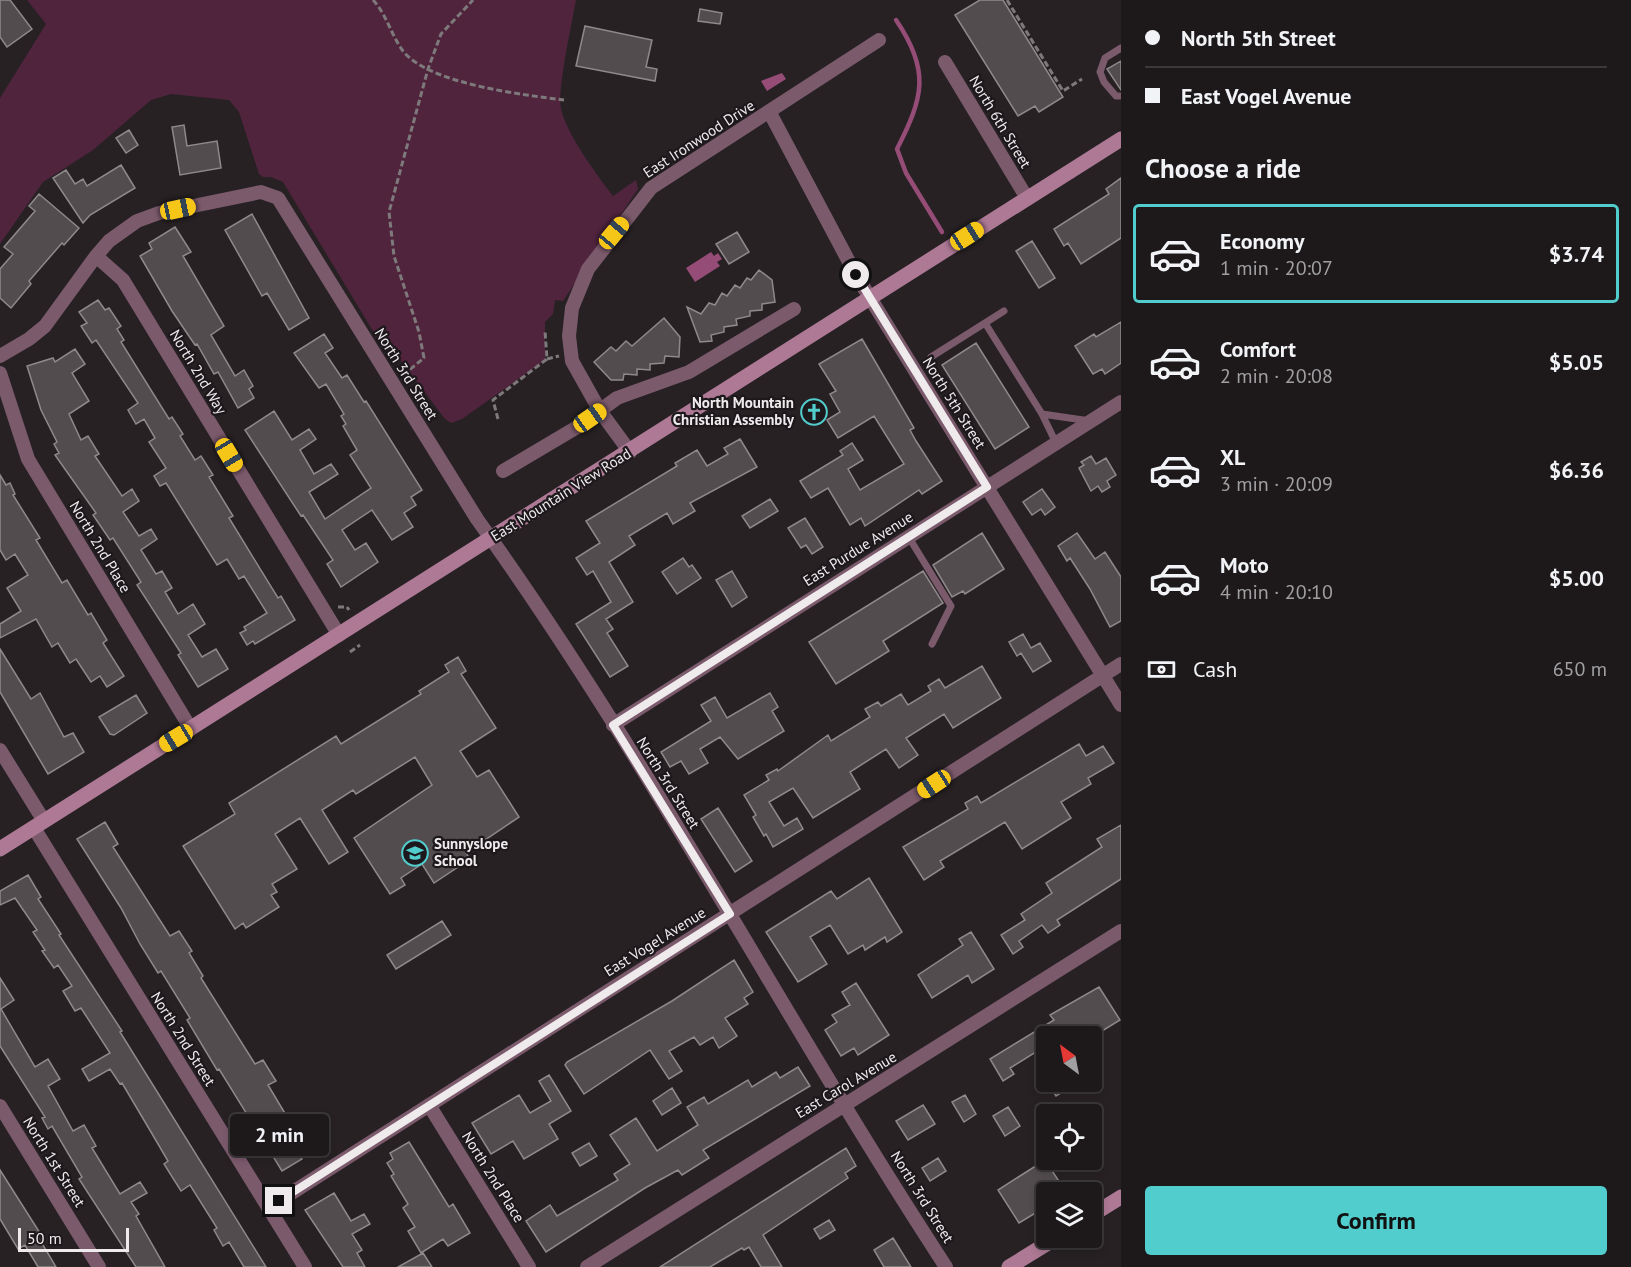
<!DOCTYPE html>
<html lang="en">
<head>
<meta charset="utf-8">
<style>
  :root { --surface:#1d191b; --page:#2a2628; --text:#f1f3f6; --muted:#a0a0a3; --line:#3b383a; --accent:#52cdce }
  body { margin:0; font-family:"PT Sans",sans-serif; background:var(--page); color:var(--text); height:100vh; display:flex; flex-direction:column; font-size:22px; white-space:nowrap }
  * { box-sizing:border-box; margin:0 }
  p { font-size:20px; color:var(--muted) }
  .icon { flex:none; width:33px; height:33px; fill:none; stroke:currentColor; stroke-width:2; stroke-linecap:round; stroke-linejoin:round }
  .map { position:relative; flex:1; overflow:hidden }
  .details { display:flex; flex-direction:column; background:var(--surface); width:510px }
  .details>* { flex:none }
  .top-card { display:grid; align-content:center; height:132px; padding:0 24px; background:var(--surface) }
  .needle { width:39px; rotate:328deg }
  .tools { position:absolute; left:1036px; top:1026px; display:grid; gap:12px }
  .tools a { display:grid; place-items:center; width:66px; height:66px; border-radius:6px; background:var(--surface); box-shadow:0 3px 9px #0003,0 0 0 2px var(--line); font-size:30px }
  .scale { position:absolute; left:18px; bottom:15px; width:111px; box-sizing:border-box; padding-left:6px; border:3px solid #efebed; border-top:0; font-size:16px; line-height:21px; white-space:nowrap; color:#efebed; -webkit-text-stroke:4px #1d181b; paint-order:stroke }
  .end { position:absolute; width:27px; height:27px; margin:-14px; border:8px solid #efebed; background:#111; box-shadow:0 0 0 3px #111 }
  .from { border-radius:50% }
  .bubble { position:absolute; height:42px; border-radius:6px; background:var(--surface); box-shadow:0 3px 9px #0003,0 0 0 2px var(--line); font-size:20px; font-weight:700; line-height:42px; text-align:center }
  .car { position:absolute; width:18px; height:36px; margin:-18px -9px; border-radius:8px; box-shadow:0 0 4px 2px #0007; background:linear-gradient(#f5c518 24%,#345 0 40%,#f5c518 0 76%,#345 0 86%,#f5c518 0) }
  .top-card b { display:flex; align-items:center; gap:21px; height:57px; font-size:22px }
  .top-card b+b { border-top:2px solid var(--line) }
  .top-card i { width:15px; height:15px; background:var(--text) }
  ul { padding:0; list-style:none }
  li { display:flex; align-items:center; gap:18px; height:99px; margin:0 12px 9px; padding:0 12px; border:3px solid transparent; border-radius:6px }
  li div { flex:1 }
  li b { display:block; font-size:22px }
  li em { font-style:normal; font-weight:700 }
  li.on { border-color:var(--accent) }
  li>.icon { width:54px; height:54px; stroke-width:1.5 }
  h2 { padding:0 24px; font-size:27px; line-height:72px }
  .pay { display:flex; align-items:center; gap:15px; height:66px; padding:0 24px; font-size:22px }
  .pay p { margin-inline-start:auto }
  .button { display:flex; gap:12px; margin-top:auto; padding:12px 24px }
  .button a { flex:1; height:69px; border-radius:6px; background:var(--accent); color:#111; font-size:24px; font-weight:700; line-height:69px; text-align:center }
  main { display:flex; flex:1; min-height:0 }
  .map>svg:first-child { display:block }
</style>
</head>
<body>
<main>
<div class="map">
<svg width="1121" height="1267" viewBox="0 0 1121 1267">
  <rect width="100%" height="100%" fill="#272124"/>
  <path fill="#51243e" d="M27 0H576C572 23 557 89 561 109 567 135 597 175 613 196L636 180 638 189 563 301 555 300 553 314 545 322V360L462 419 451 423 445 419 386 341H379L283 182 271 177H263L259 174 239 112 229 100 171 94 151 100 93 150 43 182 0 244V98L46 24Z"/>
  <path fill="#954c76" d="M782 73 786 79 767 91 761 81Z
    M711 252 714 256 718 253 722 259 717 262 720 266 695 282 686 268Z"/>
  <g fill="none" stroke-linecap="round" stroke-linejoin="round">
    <path stroke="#954c76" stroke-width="4.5" d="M896 20C931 71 923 98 897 149L906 173 942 232"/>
  </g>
  <path fill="#524c4f" stroke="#8f898c" stroke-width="1.5" d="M0 0H10L32 29 7 47 0 37Z
    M980 0H1003L1063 97 1039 112 1035 106 1018 116 955 15Z
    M700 9 722 13 720 24 698 21Z
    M585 26 652 40 646 67 657 69 655 81 576 66Z
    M1121 61V90L1107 69Z
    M184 125 187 146 217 141 221 168 180 175 172 127Z
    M129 130 138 145 126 153 116 138Z
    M121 165 135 188 90 215 83 223 53 178 66 170 75 184 83 179 87 186Z
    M1121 178V238L1081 264 1068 243 1064 246 1054 229 1109 194 1106 189Z
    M39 194 79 228 64 245 62 243 29 281 31 284 11 308 0 298V269L13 254 4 247 35 211 29 206Z
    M252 214 309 318 289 330 267 293 262 296 225 230Z
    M175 227 191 252 183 256 224 326 211 335 235 376 244 370 253 386 249 389 254 398 238 408 218 372 214 374 197 344 195 345 172 311 140 256 152 249 149 243Z
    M737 232 749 252 729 264 716 244Z
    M1032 241 1055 278 1039 288 1016 251Z
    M759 270 772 280 775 302 762 304V310L750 311V316L736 319 737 325 724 327V332L711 335 712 341 700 342 687 307 701 314 709 303 715 305 722 293 727 296 735 285 740 288 747 278 751 280Z
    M98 300 105 310 109 308 121 326 117 329 124 340 121 342 169 419 172 417 183 434 180 436 195 460 201 456 213 475 209 477 233 516 229 518 278 598 281 596 295 620 255 644 253 641 247 645 240 633 246 630 244 627 267 613 244 576 239 579 227 559 217 565 166 483 160 486 154 476 166 468 149 442 155 438 144 419 136 424 128 410 138 403 96 340 92 343 81 326 87 323 79 312Z
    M664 318 680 337 679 357 665 356 664 363 650 364V370L637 369V375L624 374 623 380H611L594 362 611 347 616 351 626 341 632 346Z
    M1121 322V363L1105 374 1102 369 1093 374 1075 346 1094 334 1096 337Z
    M324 334 333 348 325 353 342 378 347 375 364 402 366 401 422 490 411 497 416 505 404 513 413 527 392 540 372 510 342 530 355 550 366 543 378 562 341 587 327 564 333 560 303 515 301 516 245 430 274 411 292 440 309 429 316 439 300 450 314 474 331 464 338 474 309 492 325 519 371 488 350 455 357 450 343 426 346 424 341 416 344 414 326 384 319 388 294 353Z
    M862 339 914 428 910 430 916 441 942 481 922 494 919 490 865 526 861 518 850 525 828 488 811 498 800 481 843 455 840 451 852 443 863 460 848 469 860 490 904 464 874 416 838 438 827 420 840 412 830 394 836 391 819 364Z
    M976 343 1029 427 995 449 942 365Z
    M75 349 85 364 72 373 89 401 69 414 81 440 88 436 99 454 95 456 122 496 132 489 139 501 123 512 139 536 151 529 157 539 141 550 156 574 162 571 172 588 165 592 178 614 193 604 205 624 188 635 202 657 216 649 228 669 198 687 178 655 181 653 137 585 141 582 113 538 110 540 93 515 96 513 55 455 59 453 54 444 57 442 41 410 27 366 53 358 55 362Z
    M740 439 757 467 690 503 695 511 673 524 667 513 629 536 635 545 609 562 633 602 606 619 613 629 607 633 628 666 610 677 576 624 611 602 593 571 587 575 576 558 600 543 586 521 677 466 675 463 697 450 707 466 728 454 724 448Z
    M1091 456 1096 464 1106 458 1116 475 1107 481 1110 487 1102 492 1098 486 1091 491 1079 468 1084 465 1081 462Z
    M0 475 6 485 10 483 15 494 13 495 40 538 36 540 62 583 67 580 88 615 91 613 107 640 103 643 124 676 107 687 100 676 91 682 76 659 70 663 58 643 52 647 36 619 0 638V624L21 611 7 588 28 575 15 554 6 560 0 550Z
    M1042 489 1055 507 1045 515 1041 509 1032 515 1023 502Z
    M770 499 778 511 750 528 742 516Z
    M805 518 823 547 812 554 806 545 801 548 788 528Z
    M982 533 1004 569 965 594 963 591 952 597 933 565Z
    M1077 533 1095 559 1105 552 1121 577V621L1110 627 1090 589 1070 558 1067 561 1058 546Z
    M683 558 689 567 692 565 701 578 677 594 662 572Z
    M732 571 747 597 732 607 716 580Z
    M923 571 943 603 883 641 889 651 836 684 809 642Z
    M1023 634 1031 648 1040 643 1051 661 1033 672 1021 653 1017 656 1009 642Z
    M0 649 31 699 40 693 64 737 73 733 84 752 48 774 0 692Z
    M458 657 466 671 461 674 496 728 460 751 477 777 489 770 519 817 466 853 470 859 434 883 422 864 401 878 405 885 390 894 354 838 432 785 415 757 356 794 353 790 322 810 348 852 329 864 300 818 275 834 297 869 272 884 277 892 271 895 279 907 246 928 243 923 235 929 183 846 235 814 229 803 336 736 341 744 421 694 419 691 449 672 445 665Z
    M982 666 1001 698 953 728 944 714 906 738 918 755 899 768 886 749 850 772 860 789 813 818 793 788 769 802 784 826 797 818 803 829 773 847 766 834 764 836 753 817 756 815 744 795 769 780 766 775 777 769 778 771 828 735 831 741 870 717 865 709 878 702 881 706 901 694 908 705 931 691 928 686 939 679 945 688Z
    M770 693 778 707 772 711 784 731 738 759 720 737 700 749 708 763 689 774 681 761 670 767 661 752 711 721 701 705 715 697 727 718Z
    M136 695 147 713 114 735 110 734 99 717Z
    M1079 744 1086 756 1103 746 1114 763 1088 778 1091 784 1061 802 1071 818 1022 849 1005 822 940 861 944 867 924 880 903 847 968 809 965 803 977 796 981 803Z
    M718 808 752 861 735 872 701 819Z
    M105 822 118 844 113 847 170 936 179 931 192 951 189 953 203 976 201 978 255 1064 263 1060 276 1081 268 1085 289 1120 281 1125 302 1159 282 1171 219 1069 217 1070 187 1020 190 1018 161 971 158 973 140 944 121 908 77 839Z
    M1121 825V879L1057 920 1060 925 1048 933 1042 925 1019 941 1023 947 1013 954 1001 935 1025 920 1021 914 1052 893 1046 883 1102 847 1097 839Z
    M28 875 41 897 38 899 61 934 59 935 122 1031 120 1032 266 1267H244L229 1242 223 1246 214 1230 217 1228 190 1185 181 1191 164 1164 168 1161 151 1132 122 1083 120 1084 110 1069 89 1081 82 1069 110 1053 81 1008 75 1011 63 991 72 986 58 965 54 968 42 951 45 950 33 932 37 930 15 898 0 905V891Z
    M869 878 902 932 887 942 885 937 865 950 863 945 848 954 830 925 810 937 827 964 798 982 766 932 831 891 837 899Z
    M442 921 451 935 396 969 387 955Z
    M971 932 994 969 972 983 968 975 932 998 918 975 963 945 959 939Z
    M734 960 753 992 744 998 748 1004 725 1018 737 1036 719 1048 713 1037 700 1045 694 1037 669 1051 682 1071 669 1079 650 1050 584 1094 565 1065 567 1062 672 1001Z
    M0 978 14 1000 1 1009 35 1067 48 1059 60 1079 48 1086 73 1131 84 1125 96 1146 92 1148 120 1194 140 1182 147 1193 131 1202 139 1214 136 1216 165 1267H136L79 1179 82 1177 52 1126 48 1129 42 1118 45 1117 0 1046Z
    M856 983 889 1035 858 1055 854 1048 841 1056 825 1030 837 1022 832 1015 850 1005 842 992Z
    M1099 987 1120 1020 1094 1036H1047V1045L1010 1068 1014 1074 1003 1081 990 1059 1054 1020 1050 1015Z
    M798 1067 810 1086 703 1150 709 1158 682 1175 678 1170 645 1188 546 1252 526 1221 550 1205 557 1216 618 1180 614 1174 630 1164 610 1135 636 1118 657 1151 698 1125 687 1107 704 1097 708 1104 748 1080 752 1087 776 1072 780 1078Z
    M549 1075 571 1111 549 1124 558 1139 524 1159 513 1141 491 1154 472 1123 519 1095 530 1113 551 1101 539 1081Z
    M1047 1082H1079L1056 1096Z
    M672 1088 681 1103 662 1115 653 1101Z
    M965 1095 976 1114 964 1122 952 1102Z
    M923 1105 935 1124 908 1140 896 1121Z
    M1008 1107 1020 1126 1005 1136 993 1116Z
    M409 1142 449 1207 453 1204 470 1233 448 1246 443 1239 421 1253 408 1231 415 1227 403 1208 408 1204 391 1176 394 1174 387 1163 393 1159 390 1153Z
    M589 1143 597 1156 580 1166 572 1153Z
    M846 1148 856 1166 845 1173 848 1178 763 1235 782 1267H761L749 1247 744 1250 742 1248 710 1267H660Z
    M938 1158 946 1171 930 1181 922 1168Z
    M1045 1160 1066 1192H1047V1206L1019 1223 998 1190Z
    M0 1170 40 1233 37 1235 56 1267H38L25 1245 18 1249 0 1219Z
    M334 1193 351 1221 364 1214 370 1224 352 1234 362 1250 357 1253 365 1267H343L305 1210Z
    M829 1220 835 1230 820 1239 814 1229Z
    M893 1238 911 1267H884L874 1250Z
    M423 1253 432 1267H398Z"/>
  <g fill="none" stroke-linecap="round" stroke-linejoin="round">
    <path stroke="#7e797b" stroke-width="3" stroke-dasharray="6 3" stroke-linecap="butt" d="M373 0C387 15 391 35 403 51 429 84 524 95 564 100
      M1007 0 1063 91 1082 79
      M547 359 559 356
      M403 375 424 358 419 332 394 256 389 212 428 69 441 34 473 0
      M498 419 493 400 547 359 545 331
      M338 607H347L349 610
      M350 652 360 645"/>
    <path stroke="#7b5a6c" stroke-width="7" d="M1121 48 1105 58 1100 72 1104 82 1116 96H1121
      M1004 311 985 323 1042 414 1056 443
      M931 357 985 323
      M1042 414 1090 421
      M908 536 951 606 932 644"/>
    <path stroke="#7b5a6c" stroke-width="14" d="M945 62 1027 198
      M770 113 856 275 1121 705
      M96 256 123 280 339 635
      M0 356 29 339 45 326 96 256 109 241 137 221 159 213 261 192 278 198 477 519C649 758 785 1021 946 1267
      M0 373 28 459 191 729
      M630 452 600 411 572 361 569 336 572 308 588 269 651 188 879 40
      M503 471 579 426 617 398 689 372 794 309
      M613 725 1121 402
      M0 750 44 821
      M34 828 305 1267
      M429 1105 529 1267
      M0 1106 99 1267
      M268 1208 1121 664
      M587 1267 1121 931"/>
    <path stroke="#ad7995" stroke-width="15" d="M0 849 1121 139
      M1092 1215 1121 1197
      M1009 1267 1056 1238"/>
  </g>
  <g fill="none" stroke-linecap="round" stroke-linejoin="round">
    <path stroke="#efebed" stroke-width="8" d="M279 1201 730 914 613 725 987 487 856 275"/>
  </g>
  <defs>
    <g id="church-ring" transform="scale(1.35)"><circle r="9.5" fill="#1d181b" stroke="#52cdce" stroke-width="1.5"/><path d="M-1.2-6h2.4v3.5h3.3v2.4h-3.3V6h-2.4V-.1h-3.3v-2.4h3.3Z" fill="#52cdce"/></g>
    <g id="school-ring" transform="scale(1.35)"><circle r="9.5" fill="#1d181b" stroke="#52cdce" stroke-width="1.5"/><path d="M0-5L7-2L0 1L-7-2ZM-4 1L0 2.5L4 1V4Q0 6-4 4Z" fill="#52cdce"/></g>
  </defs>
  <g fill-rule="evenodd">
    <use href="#church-ring" x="814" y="412"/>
    <use href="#school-ring" x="415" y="853"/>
  </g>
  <g text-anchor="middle" stroke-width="4.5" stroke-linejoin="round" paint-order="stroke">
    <g font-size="15" fill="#efebed" stroke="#1d181b">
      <text transform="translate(1000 122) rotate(59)" y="5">North 6th Street</text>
      <text transform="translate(699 139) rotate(-33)" y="5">East Ironwood Drive</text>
      <text transform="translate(198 372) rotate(59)" y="5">North 2nd Way</text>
      <text transform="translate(406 374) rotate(58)" y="5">North 3rd Street</text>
      <text transform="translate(954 403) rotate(58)" y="5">North 5th Street</text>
      <text transform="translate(561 495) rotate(-32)" y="5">East Mountain View Road</text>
      <text transform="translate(100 547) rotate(59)" y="5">North 2nd Place</text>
      <text transform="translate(858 549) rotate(-32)" y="5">East Purdue Avenue</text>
      <text transform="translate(668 783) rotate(58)" y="5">North 3rd Street</text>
      <text transform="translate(655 942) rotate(-32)" y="5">East Vogel Avenue</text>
      <text transform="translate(183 1039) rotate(58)" y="5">North 2nd Street</text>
      <text transform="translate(846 1085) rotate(-31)" y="5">East Carol Avenue</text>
      <text transform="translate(54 1162) rotate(58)" y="5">North 1st Street</text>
      <text transform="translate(493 1177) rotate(58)" y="5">North 2nd Place</text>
      <text transform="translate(922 1197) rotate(58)" y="5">North 3rd Street</text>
    </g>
    <g font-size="15" font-weight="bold" fill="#efebed" stroke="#1d181b" text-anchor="end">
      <text x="794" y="408">North Mountain<tspan x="794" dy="17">Christian Assembly</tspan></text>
      <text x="434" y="849" text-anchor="start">Sunnyslope<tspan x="434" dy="17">School</tspan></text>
    </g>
  </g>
</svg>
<div class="tools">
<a><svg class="needle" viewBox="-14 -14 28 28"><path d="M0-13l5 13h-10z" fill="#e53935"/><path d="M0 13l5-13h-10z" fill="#a0a0a3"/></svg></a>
<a><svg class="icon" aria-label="locate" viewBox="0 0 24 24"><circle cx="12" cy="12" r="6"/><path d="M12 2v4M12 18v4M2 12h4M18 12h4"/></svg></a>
<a><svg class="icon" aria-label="layers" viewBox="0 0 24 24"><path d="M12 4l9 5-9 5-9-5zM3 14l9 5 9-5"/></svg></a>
</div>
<div class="scale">50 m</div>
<i class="end from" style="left:856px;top:275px"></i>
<i class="end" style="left:279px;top:1201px"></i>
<div class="bubble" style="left:230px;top:1114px;width:99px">2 min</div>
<i class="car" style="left:178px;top:209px;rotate:78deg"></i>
<i class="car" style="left:614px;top:233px;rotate:40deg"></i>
<i class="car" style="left:967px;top:236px;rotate:58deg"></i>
<i class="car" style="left:590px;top:418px;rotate:55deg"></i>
<i class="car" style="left:229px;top:455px;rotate:149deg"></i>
<i class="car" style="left:176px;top:738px;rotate:239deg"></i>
<i class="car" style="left:934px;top:784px;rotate:237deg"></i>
</div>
<section class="details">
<div class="top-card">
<b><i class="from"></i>North 5th Street</b>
<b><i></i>East Vogel Avenue</b>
</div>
<h2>Choose a ride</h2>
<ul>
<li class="on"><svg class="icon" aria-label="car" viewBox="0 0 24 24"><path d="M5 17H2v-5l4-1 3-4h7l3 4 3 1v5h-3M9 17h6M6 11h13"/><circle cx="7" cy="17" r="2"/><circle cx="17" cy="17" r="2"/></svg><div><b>Economy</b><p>1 min · 20:07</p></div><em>$3.74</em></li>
<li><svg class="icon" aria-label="car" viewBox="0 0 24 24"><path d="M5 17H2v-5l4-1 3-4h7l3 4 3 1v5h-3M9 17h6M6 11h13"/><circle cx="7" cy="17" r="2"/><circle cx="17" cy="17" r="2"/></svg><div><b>Comfort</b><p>2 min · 20:08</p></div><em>$5.05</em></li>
<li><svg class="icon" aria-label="car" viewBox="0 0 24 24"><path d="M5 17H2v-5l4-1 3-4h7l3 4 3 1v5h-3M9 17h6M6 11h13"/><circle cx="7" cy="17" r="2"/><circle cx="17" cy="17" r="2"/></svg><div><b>XL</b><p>3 min · 20:09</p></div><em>$6.36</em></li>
<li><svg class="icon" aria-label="car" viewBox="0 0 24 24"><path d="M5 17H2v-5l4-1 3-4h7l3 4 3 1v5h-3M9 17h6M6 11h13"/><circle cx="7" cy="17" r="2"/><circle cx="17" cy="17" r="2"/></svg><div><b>Moto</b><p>4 min · 20:10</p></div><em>$5.00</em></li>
</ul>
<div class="pay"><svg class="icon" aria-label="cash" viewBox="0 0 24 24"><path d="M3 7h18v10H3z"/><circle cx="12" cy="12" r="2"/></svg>Cash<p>650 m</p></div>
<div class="button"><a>Confirm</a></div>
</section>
</main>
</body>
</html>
